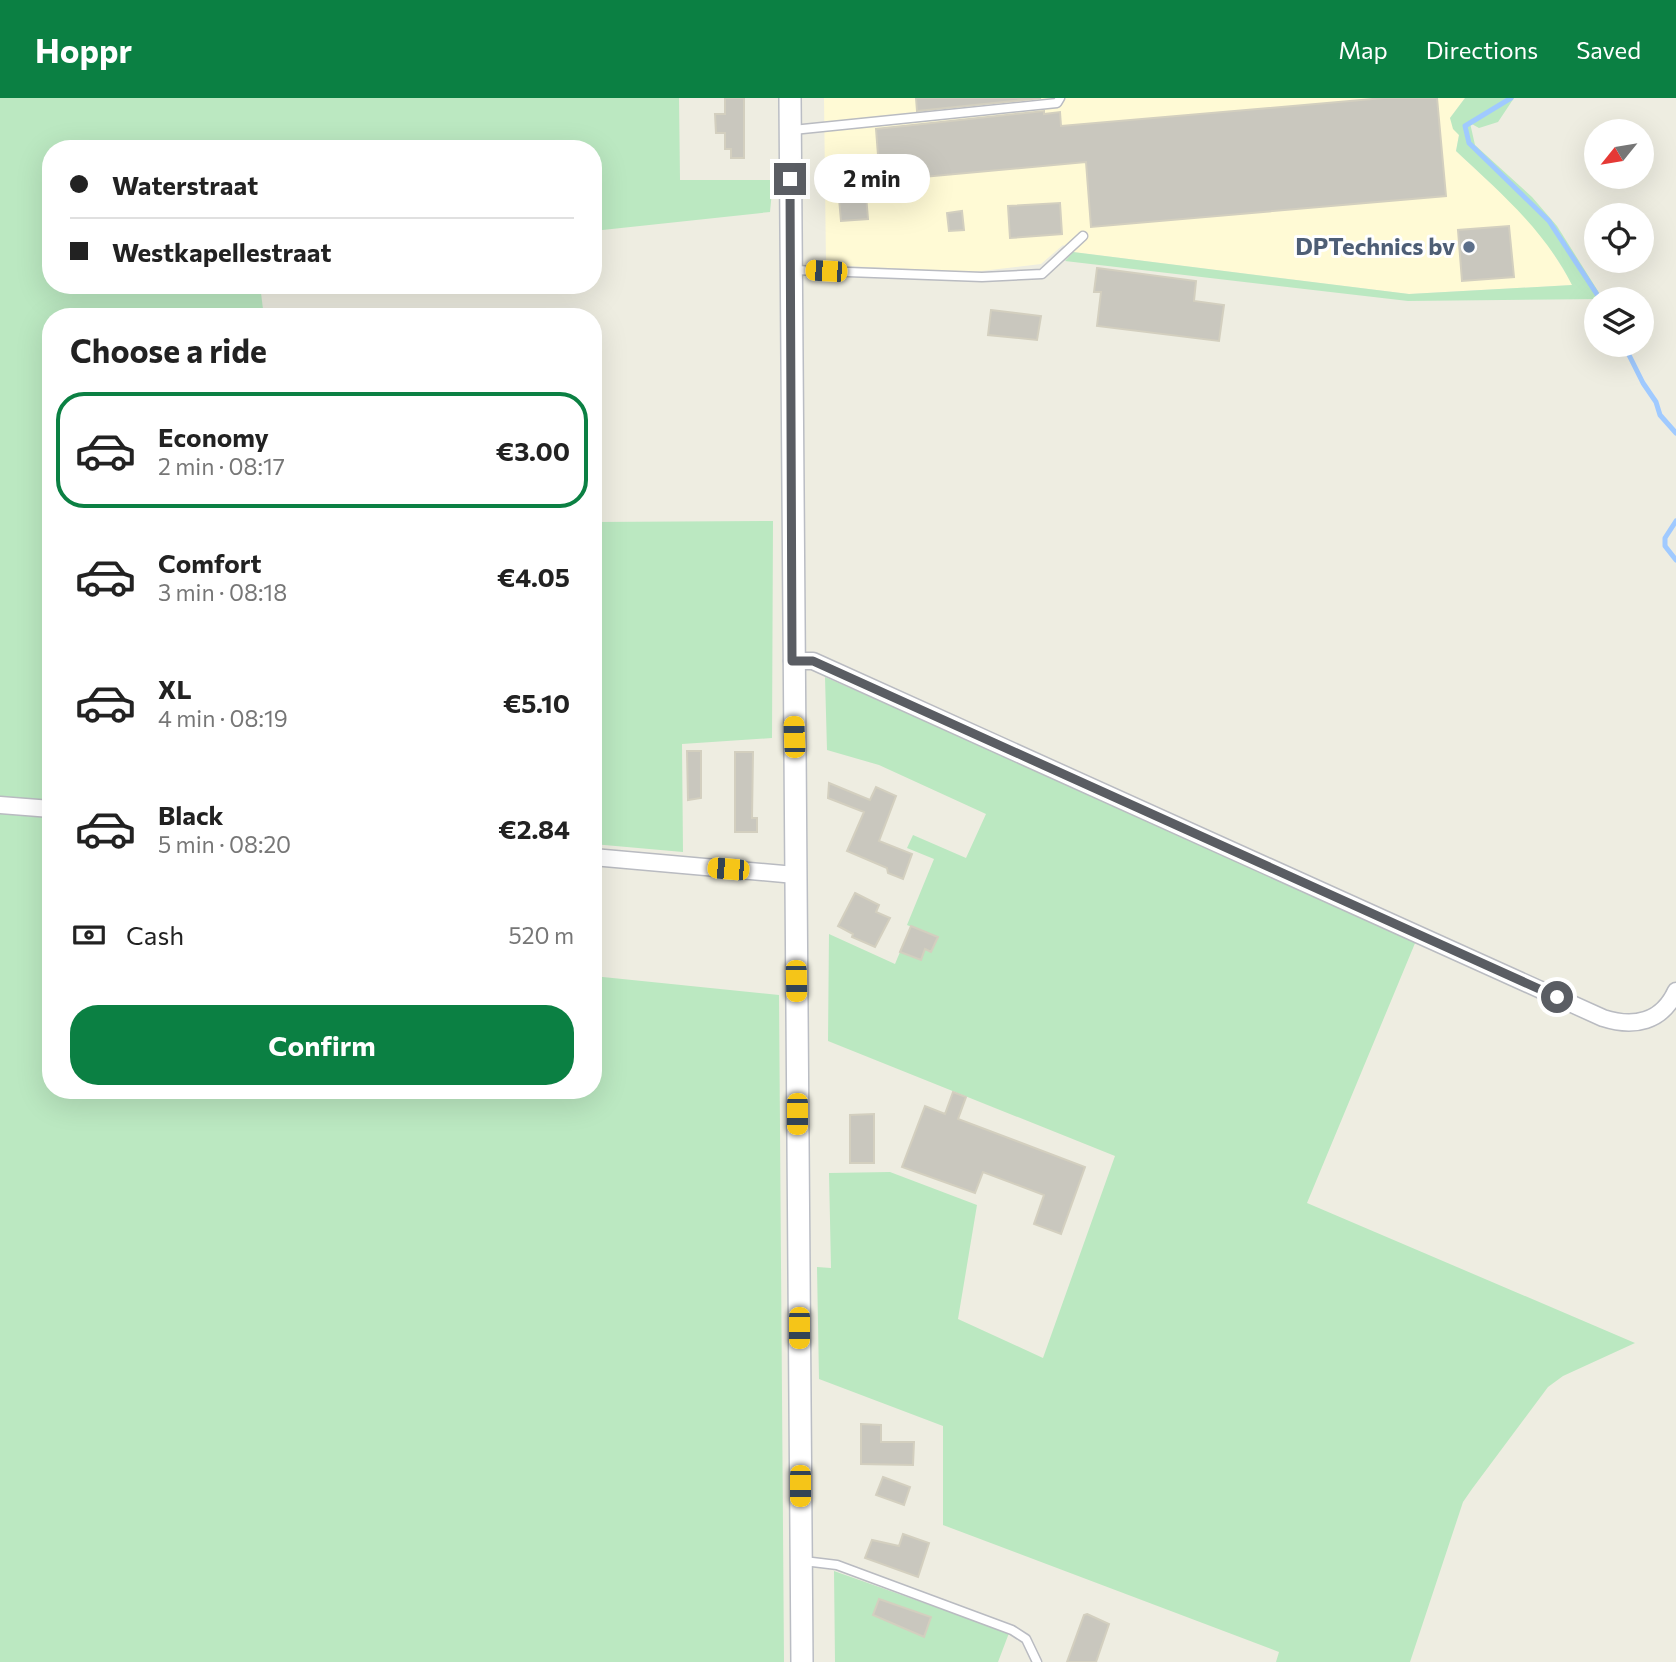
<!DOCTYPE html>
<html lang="en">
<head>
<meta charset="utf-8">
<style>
  :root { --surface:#fff; --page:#f6f6f6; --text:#222; --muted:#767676; --line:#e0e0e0; --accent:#0b8043 }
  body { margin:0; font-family:Commissioner,sans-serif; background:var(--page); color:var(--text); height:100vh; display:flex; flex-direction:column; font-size:26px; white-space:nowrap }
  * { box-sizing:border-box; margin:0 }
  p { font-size:23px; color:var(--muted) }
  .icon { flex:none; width:38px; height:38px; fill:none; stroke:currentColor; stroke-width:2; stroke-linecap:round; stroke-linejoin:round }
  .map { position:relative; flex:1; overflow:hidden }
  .panel { position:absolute; left:42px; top:210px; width:560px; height:791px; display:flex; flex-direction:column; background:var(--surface); border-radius:28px; box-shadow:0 7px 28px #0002 }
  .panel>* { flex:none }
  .guide { position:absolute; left:42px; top:42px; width:560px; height:154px; border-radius:28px; box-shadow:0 7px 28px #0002; display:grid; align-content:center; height:154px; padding:0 28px; background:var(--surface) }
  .needle { width:46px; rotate:240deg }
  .controls { position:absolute; left:1584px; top:21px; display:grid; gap:14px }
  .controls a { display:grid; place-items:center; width:70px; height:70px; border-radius:50%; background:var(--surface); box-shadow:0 7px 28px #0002; font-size:35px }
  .end { position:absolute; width:32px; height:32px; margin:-16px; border:9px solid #5a5d63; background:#fff; box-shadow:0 0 0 4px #fff }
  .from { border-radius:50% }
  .bubble { position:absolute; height:49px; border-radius:24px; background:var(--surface); box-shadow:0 7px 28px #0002; font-size:23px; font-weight:700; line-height:49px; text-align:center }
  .car { position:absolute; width:21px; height:42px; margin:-21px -10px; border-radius:9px; box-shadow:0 0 5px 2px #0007; background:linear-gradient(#f5c518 24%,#345 0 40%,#f5c518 0 76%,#345 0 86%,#f5c518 0) }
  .guide b { display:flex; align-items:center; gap:24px; height:66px; font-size:26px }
  .guide b+b { border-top:2px solid var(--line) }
  .guide i { width:18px; height:18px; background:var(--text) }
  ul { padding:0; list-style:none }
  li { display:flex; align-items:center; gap:21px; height:116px; margin:0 14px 10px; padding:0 14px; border:4px solid transparent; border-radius:28px }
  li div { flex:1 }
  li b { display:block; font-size:26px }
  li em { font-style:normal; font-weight:700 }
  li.selected { border-color:var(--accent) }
  li>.icon { width:63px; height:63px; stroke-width:1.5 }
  h2 { padding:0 28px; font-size:32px; line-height:84px }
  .pay { display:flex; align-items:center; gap:18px; height:77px; padding:0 28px; font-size:26px }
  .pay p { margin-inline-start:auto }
  .primary-button { display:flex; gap:14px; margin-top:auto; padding:14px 28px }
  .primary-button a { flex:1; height:80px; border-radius:28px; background:var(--accent); color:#fff; font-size:28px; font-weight:700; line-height:80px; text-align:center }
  header { display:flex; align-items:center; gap:42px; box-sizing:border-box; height:98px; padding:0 35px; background:var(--accent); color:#fff }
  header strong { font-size:33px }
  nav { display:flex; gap:38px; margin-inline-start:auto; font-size:24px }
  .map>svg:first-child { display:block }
</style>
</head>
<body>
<header>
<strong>Hoppr</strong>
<nav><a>Map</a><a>Directions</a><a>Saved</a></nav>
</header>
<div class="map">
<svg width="1676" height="1564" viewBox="0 0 1676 1564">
  <rect width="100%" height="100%" fill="#eeede1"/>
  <path fill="#fffad5" d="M824 0H1465L1450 20 1459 37 1456 53 1519 112 1543 139 1573 187 1409 196 1073 154 1063 147 1041 166 973 174 826 167Z"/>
  <path fill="#bbe8c1" d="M0 0H679L680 82H773L770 114 593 133V51H51V187H260L264 219H51V706L0 702Z
    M1465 0H1514L1498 24 1479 30 1470 25 1475 47 1532 99 1557 128 1603 201 1408 203 1065 163 1073 154 1409 196 1572 187C1545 133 1500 94 1456 53L1459 37 1453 31 1450 20Z
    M773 423 772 640 682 646 683 754 593 746V424Z
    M825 579 1418 838 1307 1105 1635 1245 1563 1278 1548 1289 1472 1391 1463 1404 1410 1564H1276L1279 1554 943 1427V1328L819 1281 817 1169 831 1170 829 1075 890 1074 977 1107 958 1221 1043 1260 1115 1058 828 943 829 836 895 866 900 854 921 862 925 851 931 853 937 839 907 827 934 761 907 750 913 737 966 760 986 716 879 667 827 652Z
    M0 713 51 717V992H593V878L779 897 784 1564H0Z
    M834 1473 1009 1535 998 1564H835Z"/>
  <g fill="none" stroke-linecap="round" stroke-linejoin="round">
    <path stroke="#a0caff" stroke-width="5" d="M1511 0 1465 28 1469 45 1549 123 1600 201
      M1624 247 1643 285 1656 304 1660 317 1676 335
      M1676 423 1665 440V448L1676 462"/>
  </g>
  <path fill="#c9c7be" stroke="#d3cfbf" stroke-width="2" d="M725 0H744V60H731V51H725V35H716L715 16H725Z
    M916 0H1041L917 13Z
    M1384 0H1437L1446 98 1091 129 1086 64 880 83 876 31 1044 13V16L1060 14 1061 28Z
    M866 97 868 121 841 123 839 100Z
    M1060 105 1062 136 1010 140 1008 108Z
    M962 113 964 132 949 133 947 115Z
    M1509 128 1514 179 1462 183 1458 132Z
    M1097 170 1196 183 1194 203 1224 207 1219 243 1097 228 1101 194H1094Z
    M991 212 1041 218 1037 242 988 237Z
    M687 653H701V700L688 702Z
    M735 654H753L752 720H757V734H735Z
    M829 685 870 702 876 689 896 698 879 743 912 756 903 781 888 775 887 770 847 753 864 714 828 700Z
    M855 795 879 807 876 814 890 820 875 849 852 839 853 836 838 828Z
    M911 828 938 839 931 854 925 851 921 862 900 854Z
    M953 994 966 999 958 1021 1085 1069 1061 1136 1034 1126 1044 1097 983 1074 975 1095 902 1069 925 1008 945 1016Z
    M874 1016V1065H850V1017Z
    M861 1326 881 1327V1344H914L913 1367 861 1366Z
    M883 1379 910 1389 904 1407 876 1397Z
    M903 1436 929 1445 918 1479 865 1460 872 1442 899 1448Z
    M879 1501 931 1519 924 1539 873 1517Z
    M1087 1516 1109 1526 1096 1564H1067L1084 1517Z"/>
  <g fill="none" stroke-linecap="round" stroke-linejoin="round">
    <g stroke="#b9bbc1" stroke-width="11">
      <path id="lane" d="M793 32 1057 5 1060 0
        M794 172 982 179 1042 176 1083 138
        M804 1463 837 1467 1012 1532 1026 1541 1037 1564"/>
    </g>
    <g stroke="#b9bbc1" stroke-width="19">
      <path id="street" d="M792 563H813L1603 920C1634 930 1662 924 1676 893
        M0 707 51 711
        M593 759 795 777"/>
    </g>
    <g stroke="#babdc4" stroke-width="24">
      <path id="secondary" d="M790 0 802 1564"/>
    </g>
    <use href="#lane" stroke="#fff" stroke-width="8"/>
    <use href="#street" stroke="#fff" stroke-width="16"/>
    <use href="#secondary" stroke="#fff" stroke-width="21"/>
  </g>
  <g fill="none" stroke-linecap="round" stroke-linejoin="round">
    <path stroke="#5a5d63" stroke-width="9" d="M790 81 792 563H813L1557 899"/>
  </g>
  <circle fill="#5c6f8a" stroke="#fff" stroke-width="2.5" cx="1469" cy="149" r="7"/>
  <g text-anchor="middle" stroke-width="6" stroke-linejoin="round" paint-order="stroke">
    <g font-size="24" font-weight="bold" fill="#4e5e75" stroke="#fff" text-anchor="end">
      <text x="1455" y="157">DPTechnics bv</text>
    </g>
  </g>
</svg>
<div class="controls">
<a><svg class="needle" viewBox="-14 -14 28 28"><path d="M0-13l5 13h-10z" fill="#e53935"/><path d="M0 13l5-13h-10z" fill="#767676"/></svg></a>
<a><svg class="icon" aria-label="locate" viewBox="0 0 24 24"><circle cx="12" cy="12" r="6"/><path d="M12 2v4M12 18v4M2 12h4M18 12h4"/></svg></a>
<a><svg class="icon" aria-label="layers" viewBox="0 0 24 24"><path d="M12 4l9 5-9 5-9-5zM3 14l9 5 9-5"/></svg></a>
</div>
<i class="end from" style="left:1557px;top:899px"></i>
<i class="end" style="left:790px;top:81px"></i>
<div class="bubble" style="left:814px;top:56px;width:116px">2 min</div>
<i class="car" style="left:826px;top:173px;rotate:273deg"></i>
<i class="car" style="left:794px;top:639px;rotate:358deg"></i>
<i class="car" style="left:728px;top:771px;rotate:275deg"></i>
<i class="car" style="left:796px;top:883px;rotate:179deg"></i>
<i class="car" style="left:797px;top:1016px;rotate:180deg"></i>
<i class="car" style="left:799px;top:1230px;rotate:180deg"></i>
<i class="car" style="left:800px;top:1388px;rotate:180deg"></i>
<div class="guide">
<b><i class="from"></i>Waterstraat</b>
<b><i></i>Westkapellestraat</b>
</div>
<section class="panel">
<h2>Choose a ride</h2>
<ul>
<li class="selected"><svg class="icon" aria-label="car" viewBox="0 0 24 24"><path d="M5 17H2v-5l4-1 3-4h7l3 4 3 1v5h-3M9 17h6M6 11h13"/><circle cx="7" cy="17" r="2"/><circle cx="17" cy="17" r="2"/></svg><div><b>Economy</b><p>2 min · 08:17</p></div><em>€3.00</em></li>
<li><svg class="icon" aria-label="car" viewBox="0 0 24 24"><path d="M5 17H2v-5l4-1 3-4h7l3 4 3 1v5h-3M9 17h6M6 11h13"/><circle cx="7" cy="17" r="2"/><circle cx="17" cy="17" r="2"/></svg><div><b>Comfort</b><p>3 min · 08:18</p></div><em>€4.05</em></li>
<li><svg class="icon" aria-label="car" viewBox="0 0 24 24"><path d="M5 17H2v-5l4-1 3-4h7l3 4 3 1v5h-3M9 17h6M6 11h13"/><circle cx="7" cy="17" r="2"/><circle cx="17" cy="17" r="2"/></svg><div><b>XL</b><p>4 min · 08:19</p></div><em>€5.10</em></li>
<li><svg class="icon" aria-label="car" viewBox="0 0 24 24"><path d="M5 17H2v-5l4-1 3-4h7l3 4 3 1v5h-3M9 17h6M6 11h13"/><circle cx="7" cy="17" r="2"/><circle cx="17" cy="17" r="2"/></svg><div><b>Black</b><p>5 min · 08:20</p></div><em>€2.84</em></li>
</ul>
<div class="pay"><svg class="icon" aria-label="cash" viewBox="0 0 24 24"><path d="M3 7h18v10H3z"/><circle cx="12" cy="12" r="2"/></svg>Cash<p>520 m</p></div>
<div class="primary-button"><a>Confirm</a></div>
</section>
</div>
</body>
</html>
